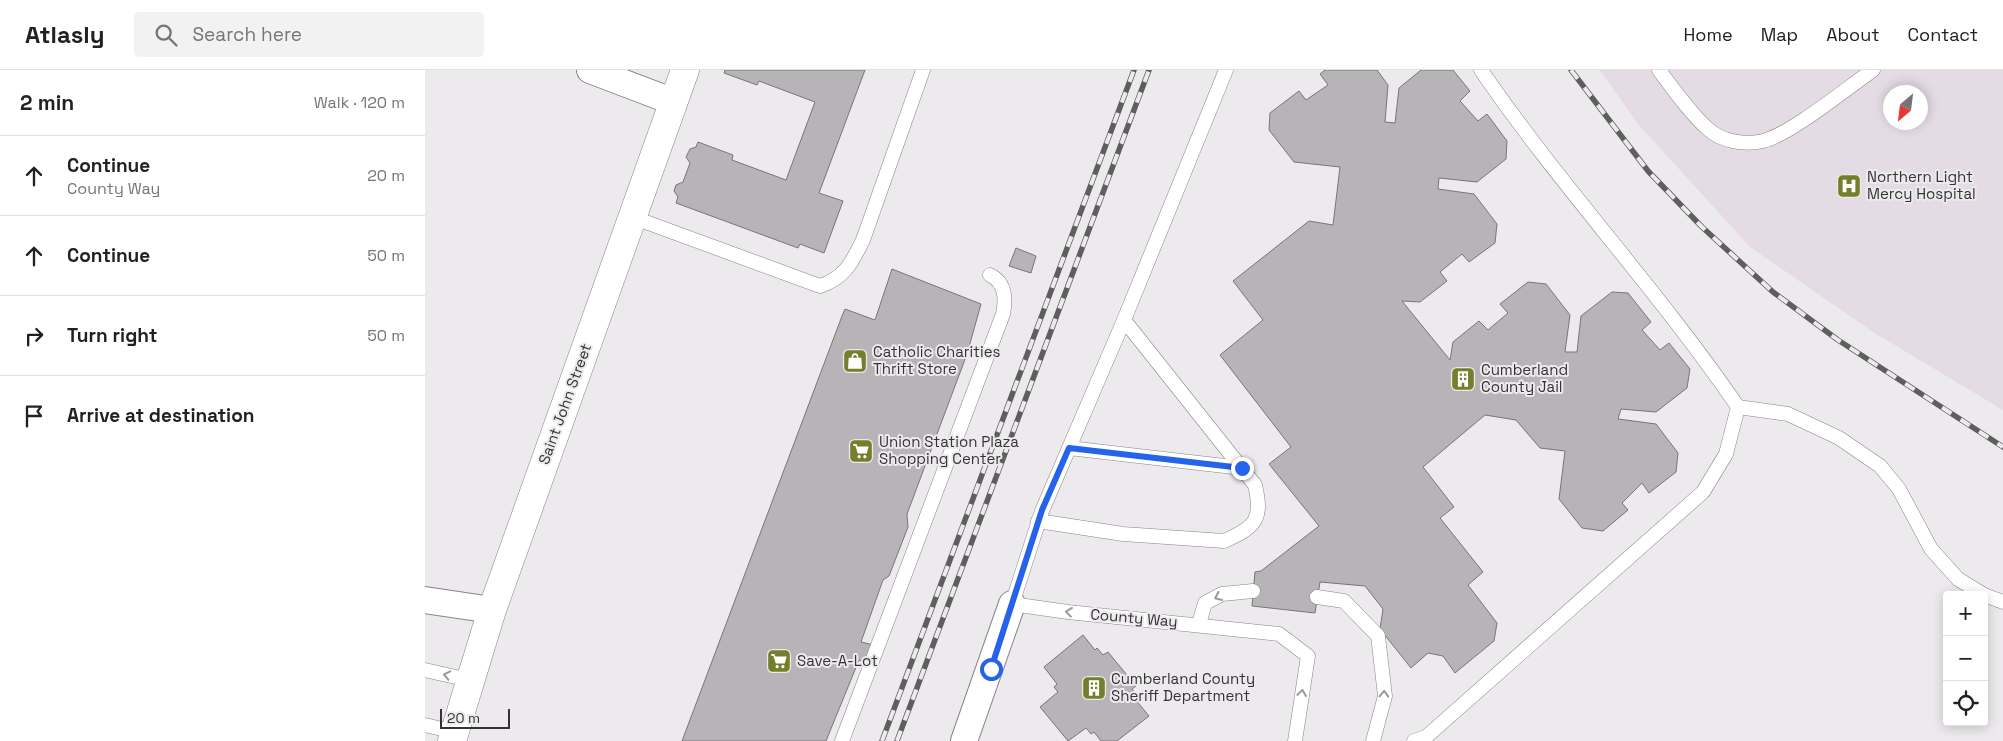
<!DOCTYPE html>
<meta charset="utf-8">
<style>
:root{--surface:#fff;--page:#f2f2f2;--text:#202124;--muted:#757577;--line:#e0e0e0}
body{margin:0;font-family:"Space Grotesk",sans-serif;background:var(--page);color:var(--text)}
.controls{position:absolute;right:15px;bottom:15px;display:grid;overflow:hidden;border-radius:5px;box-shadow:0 2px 12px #0003}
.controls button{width:45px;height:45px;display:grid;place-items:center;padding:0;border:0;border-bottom:1px solid var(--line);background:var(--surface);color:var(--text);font:25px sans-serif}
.compass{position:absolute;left:1458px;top:15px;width:45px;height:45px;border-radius:50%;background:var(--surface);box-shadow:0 2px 12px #0003;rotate:208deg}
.scale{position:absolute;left:15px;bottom:12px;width:70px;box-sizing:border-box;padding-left:5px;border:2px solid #343334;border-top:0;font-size:14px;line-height:18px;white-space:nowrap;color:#343334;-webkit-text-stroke:4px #edeaed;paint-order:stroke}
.stop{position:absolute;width:15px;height:15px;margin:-11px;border:4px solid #2563eb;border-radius:50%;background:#fff}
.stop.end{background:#2563eb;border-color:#fff;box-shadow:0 1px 5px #0008}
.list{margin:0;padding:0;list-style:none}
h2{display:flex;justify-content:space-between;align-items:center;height:65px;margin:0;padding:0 20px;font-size:21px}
h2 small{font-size:16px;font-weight:400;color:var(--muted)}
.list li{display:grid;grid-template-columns:32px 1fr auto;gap:15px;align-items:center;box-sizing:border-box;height:80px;padding:0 20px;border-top:1px solid var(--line)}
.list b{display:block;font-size:19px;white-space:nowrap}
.list p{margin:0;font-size:16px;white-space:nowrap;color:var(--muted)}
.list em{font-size:16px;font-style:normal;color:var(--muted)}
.icon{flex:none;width:28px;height:28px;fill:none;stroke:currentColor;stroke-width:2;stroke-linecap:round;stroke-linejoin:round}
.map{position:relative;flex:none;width:1578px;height:671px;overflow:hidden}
header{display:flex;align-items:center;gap:30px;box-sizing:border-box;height:70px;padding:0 25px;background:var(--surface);border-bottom:1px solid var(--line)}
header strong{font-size:24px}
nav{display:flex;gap:28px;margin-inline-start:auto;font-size:18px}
.search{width:350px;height:45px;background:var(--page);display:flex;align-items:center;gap:12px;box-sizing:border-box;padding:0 18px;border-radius:5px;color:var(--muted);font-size:19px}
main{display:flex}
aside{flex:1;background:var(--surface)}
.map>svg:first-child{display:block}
.built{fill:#e4dbe4;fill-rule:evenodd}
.building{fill:#b7b4b7;stroke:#787578}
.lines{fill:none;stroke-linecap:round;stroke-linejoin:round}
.service-casing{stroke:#878487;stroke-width:15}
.minor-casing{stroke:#878487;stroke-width:28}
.secondary-casing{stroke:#878487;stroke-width:29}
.service{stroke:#fff;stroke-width:14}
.minor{stroke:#fff;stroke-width:26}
.secondary{stroke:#fff;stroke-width:28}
.rail-casing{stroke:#5f5e5f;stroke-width:5.5}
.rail{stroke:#edeaed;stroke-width:4;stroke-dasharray:11;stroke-linecap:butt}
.oneway{stroke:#9a999a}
.route{stroke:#2563eb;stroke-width:6}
.labels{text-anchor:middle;stroke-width:4;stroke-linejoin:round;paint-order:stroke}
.poi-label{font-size:15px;fill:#343334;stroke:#edeaed;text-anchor:start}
.street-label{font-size:15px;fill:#343334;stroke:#edeaed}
</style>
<header>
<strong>Atlasly</strong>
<div class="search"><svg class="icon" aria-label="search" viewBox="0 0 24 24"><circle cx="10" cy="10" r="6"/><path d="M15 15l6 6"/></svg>Search here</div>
<nav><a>Home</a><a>Map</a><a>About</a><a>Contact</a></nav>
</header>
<main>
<aside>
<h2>2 min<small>Walk · 120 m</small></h2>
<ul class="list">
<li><svg class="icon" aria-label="ahead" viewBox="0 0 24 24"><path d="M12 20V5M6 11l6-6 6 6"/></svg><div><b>Continue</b><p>County Way</p></div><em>20 m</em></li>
<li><svg class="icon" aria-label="ahead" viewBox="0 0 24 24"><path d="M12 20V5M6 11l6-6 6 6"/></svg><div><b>Continue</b></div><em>50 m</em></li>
<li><svg class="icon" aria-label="right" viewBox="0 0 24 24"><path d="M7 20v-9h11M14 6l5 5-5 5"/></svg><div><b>Turn right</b></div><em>50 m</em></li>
<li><svg class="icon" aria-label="arrive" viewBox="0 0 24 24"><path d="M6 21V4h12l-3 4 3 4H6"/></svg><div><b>Arrive at destination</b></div></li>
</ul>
</aside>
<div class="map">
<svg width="1578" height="671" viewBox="0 0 1578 671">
<rect width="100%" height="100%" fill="#edeaed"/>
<path class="built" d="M1175 0H1578V340L1448 262 1325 177 1213 54ZM1466 22H1496V52H1466Z"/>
<g class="building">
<path d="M300 0H440L394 123 418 131 399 183 375 174 373 178 251 133 253 127 249 121 251 115 258 112 265 93 261 87 265 79 271 77 273 72 308 85 307 90 361 110 390 32 334 11 332 15 299 3Z"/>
<path d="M900 0H952L963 15 960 52 970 53 974 18 996 0H1028L1045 21 1035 31 1053 51 1062 44 1082 71 1081 89 1052 112 1014 108 1013 119 1049 124 1072 154 1070 173 1044 192 1037 184 1015 202 1022 211 995 232 977 231 1025 290 1028 272 1054 251 1063 260 1083 243 1075 234 1103 212 1121 214 1145 245 1140 282H1152L1156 246 1187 222 1203 223 1226 252 1217 260 1235 280 1244 273 1265 299 1262 318 1231 342 1196 339 1193 349 1231 354 1253 383 1251 402 1224 423 1217 413 1197 433 1203 440 1178 461 1157 458 1134 429 1140 381 1115 378 1091 350 1060 345 998 397 1029 437 1015 448 1058 502 1043 515 1072 553 1069 571 1030 603 1018 586 1003 583 986 598 955 559 958 539 940 516 895 512 890 543 827 536 830 502 836 501 894 456 844 394 866 377 795 285 838 250 808 211 884 151 908 155 915 97 869 92 844 60 845 43 874 21 881 30 903 15 895 4Z"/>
<path d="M591 178 611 186 606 203 584 196Z"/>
<path d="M467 199 556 234 542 284 482 444 483 457 464 506 458 510 436 572 449 575 443 594 434 590 401 671H257L417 246 420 239 450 250Z"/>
<path d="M658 565 670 580 672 578 678 585 683 582 711 616 707 619 713 627 710 629 724 646 692 671H676L669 662 666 664 661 658 643 671 615 637 633 622 629 617 632 614 619 597Z"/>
</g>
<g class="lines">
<defs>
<g id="service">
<path d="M801 0 699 250 617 441 587 534 643 542 854 564 883 586 870 671"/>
<path d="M1234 0C1249 20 1265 43 1283 59 1297 72 1320 75 1338 71 1366 64 1422 18 1448 0"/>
<path d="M207 147 395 216C420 208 427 192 438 170L498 0"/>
<path d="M1313 337 1363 344 1414 368 1455 396 1474 419 1506 479 1533 509 1559 525"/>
<path d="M644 378 817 398"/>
<path d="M613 451 698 464 799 471C831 457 838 449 830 415L699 250"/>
<path d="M1559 525 1578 532"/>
<path d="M892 527 919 531 953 566 960 626 948 671"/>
<path d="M774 554 780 533 797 524 828 521"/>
<path d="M0 600 44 610"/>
<path d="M0 655 30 662"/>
<path d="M417 671 578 244C581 229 581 213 565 205"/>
<path d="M989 671 1001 667 1278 422 1301 384 1313 337C1233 220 1136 117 1056 0"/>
</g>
<g id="minor">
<path d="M165 0 249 32"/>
<path d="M0 530 67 540"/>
<path d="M539 671 587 534"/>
</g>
<path id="secondary" d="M27 671 67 540 260 0"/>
</defs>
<use href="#service" class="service-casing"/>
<use href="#minor" class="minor-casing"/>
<use href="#secondary" class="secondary-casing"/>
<use href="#service" class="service"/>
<use href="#minor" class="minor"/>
<use href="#secondary" class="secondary"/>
<defs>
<g id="rail">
<path d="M1146 0 1223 101 1277 157 1348 222 1413 270 1578 377"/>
<path d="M457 671 709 0"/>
<path d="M472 671 724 0"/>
</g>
</defs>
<use href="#rail" class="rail-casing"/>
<use href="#rail" class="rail"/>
</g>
<defs><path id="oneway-chevron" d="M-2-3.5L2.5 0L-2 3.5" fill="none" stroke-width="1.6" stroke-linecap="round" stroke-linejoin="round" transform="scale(1.25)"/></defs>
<g class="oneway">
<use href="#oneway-chevron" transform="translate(793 527) rotate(155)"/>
<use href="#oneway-chevron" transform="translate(644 542) rotate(-173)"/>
<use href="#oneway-chevron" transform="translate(22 605) rotate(-167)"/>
<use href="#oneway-chevron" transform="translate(877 623) rotate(-82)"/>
<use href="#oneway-chevron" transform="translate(959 624) rotate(-88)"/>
</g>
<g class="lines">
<path class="route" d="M566 599 617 440 644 378 817 398"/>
</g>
<defs>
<symbol id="hospital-square" viewBox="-11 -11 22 22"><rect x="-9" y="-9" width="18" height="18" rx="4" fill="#747f2c" stroke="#edeaed"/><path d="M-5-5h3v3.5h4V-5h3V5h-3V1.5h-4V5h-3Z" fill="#fff"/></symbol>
<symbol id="shop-square" viewBox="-11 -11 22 22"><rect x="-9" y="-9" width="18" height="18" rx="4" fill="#747f2c" stroke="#edeaed"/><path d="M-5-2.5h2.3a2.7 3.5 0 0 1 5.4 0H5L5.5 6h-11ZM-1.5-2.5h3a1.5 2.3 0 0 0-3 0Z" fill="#fff"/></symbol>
<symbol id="building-square" viewBox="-11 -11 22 22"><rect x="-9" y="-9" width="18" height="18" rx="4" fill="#747f2c" stroke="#edeaed"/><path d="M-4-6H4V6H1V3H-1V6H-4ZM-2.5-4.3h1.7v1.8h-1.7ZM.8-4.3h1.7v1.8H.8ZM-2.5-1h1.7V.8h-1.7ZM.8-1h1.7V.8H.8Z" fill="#fff"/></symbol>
<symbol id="supermarket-square" viewBox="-11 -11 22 22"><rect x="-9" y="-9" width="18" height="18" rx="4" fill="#747f2c" stroke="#edeaed"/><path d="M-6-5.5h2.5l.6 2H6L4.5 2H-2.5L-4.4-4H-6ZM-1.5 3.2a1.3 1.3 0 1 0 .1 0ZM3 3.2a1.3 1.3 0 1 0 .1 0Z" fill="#fff"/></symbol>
</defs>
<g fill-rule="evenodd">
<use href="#hospital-square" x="1410" y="102" width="28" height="28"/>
<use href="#shop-square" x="416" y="277" width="28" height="28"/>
<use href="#building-square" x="1024" y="295" width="28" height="28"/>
<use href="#supermarket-square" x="422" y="367" width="28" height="28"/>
<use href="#supermarket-square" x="340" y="577" width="28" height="28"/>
<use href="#building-square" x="655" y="604" width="28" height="28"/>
</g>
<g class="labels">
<g class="poi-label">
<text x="1442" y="112">Northern Light<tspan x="1442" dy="17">Mercy Hospital</tspan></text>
<text x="448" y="287">Catholic Charities<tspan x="448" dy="17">Thrift Store</tspan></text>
<text x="1056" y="305">Cumberland<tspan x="1056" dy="17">County Jail</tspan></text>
<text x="454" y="377">Union Station Plaza<tspan x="454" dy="17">Shopping Center</tspan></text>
<text x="372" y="596">Save-A-Lot</text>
<text x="686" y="614">Cumberland County<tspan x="686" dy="17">Sheriff Department</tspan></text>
</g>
<g class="street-label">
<text transform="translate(140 334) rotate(-70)" y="5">Saint John Street</text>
<text transform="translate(709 548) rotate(5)" y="5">County Way</text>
</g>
</g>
</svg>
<div class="controls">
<button>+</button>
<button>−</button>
<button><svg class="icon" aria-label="locate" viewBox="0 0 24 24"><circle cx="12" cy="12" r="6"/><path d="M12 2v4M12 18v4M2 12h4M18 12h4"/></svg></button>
</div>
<svg class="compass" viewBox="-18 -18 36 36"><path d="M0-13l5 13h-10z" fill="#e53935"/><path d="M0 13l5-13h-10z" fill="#757577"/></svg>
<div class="scale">20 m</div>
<div class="stop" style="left:566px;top:599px"></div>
<div class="stop end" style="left:817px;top:398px"></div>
</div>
</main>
